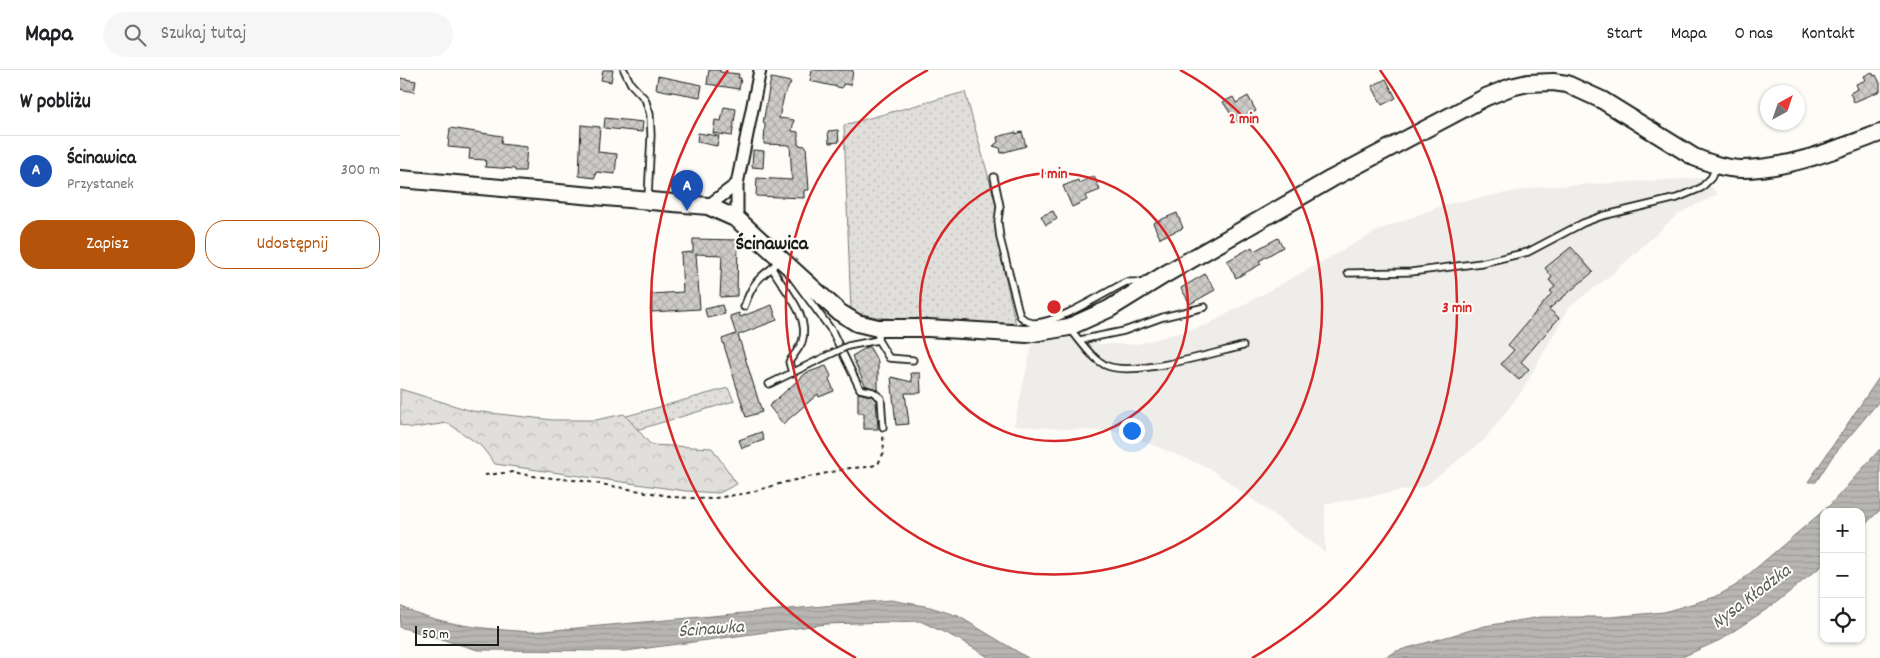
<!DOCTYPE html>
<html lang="pl">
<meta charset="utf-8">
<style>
:root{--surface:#fff;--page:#f6f6f6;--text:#202124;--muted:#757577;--line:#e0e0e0;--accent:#b45309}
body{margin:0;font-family:Dekko,sans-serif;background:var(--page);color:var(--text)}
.controls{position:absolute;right:15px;bottom:15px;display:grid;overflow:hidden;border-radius:10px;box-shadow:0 1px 4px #0004}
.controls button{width:45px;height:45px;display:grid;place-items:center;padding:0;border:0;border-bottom:1px solid var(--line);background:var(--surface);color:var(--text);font:25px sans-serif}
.compass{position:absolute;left:1360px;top:15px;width:45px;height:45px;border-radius:50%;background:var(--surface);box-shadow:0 1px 4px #0004;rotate:40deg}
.scale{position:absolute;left:15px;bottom:12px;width:84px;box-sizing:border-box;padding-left:5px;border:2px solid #1c1c1c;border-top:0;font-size:14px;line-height:18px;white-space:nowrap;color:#1c1c1c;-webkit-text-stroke:4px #fdfcf7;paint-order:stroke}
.you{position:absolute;left:731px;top:360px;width:18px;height:18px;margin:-12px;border:4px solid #fff;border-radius:50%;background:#1a73e8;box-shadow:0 0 0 8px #1a73e833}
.badge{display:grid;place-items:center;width:32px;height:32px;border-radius:50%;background:var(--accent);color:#fff;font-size:16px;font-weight:700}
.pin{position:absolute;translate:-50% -41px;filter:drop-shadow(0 1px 2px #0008)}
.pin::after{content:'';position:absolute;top:26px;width:18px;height:15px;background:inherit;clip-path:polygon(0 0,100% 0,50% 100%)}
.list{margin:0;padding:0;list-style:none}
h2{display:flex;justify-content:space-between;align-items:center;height:65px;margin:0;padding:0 20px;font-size:21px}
h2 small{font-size:16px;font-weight:400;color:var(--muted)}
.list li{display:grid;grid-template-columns:32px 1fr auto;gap:15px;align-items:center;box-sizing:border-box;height:70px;padding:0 20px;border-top:1px solid var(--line)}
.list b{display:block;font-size:19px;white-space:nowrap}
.list p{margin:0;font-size:16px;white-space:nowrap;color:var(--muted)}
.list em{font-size:16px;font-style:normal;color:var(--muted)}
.actions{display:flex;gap:10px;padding:15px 20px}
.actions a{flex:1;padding:11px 0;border:1px solid var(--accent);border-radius:20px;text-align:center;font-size:18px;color:var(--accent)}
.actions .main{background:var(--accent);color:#fff}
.icon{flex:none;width:28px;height:28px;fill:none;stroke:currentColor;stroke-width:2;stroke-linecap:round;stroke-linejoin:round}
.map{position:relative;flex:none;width:1480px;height:588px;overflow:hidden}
header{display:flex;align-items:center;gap:30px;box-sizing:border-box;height:70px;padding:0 25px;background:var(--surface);border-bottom:1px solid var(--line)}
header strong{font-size:24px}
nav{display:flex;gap:28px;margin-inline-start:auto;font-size:18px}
.search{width:350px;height:45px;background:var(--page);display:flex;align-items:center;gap:12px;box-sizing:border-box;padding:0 18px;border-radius:28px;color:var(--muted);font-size:19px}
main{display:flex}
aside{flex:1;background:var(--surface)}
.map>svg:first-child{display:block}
.built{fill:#eeede9}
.grass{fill:url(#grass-dots);stroke:#7e7e7c}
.forest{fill:url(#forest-crowns);stroke:#7e7e7c}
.water{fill:url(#water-rules);stroke:#797876}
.building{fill:url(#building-cross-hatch);stroke:#1c1c1c}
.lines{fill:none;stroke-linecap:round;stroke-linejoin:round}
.lane-casing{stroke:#1c1c1c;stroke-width:9}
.street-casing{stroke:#1c1c1c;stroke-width:15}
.secondary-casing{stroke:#1c1c1c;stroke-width:20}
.path{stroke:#1c1c1c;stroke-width:2;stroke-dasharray:4 4;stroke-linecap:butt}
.lane{stroke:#fdfcf7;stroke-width:5.5}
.street{stroke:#fdfcf7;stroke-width:11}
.secondary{stroke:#fdfcf7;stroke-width:16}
.lane-bridge-casing{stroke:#1c1c1c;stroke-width:9;stroke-linecap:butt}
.lane-bridge{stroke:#fdfcf7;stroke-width:5.5}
.ring{fill:none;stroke:#d62828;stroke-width:2.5}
.labels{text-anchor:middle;stroke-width:4;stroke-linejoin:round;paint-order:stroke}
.water-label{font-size:19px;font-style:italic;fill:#5a5a58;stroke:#fdfcf7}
.quarter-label{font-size:20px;font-weight:bold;fill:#1c1c1c;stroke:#fdfcf7}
.centre{fill:#d62828;stroke:#fdfcf7;stroke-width:2.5}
.ring-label{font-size:15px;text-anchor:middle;font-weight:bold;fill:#d62828;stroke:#fdfcf7;stroke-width:4;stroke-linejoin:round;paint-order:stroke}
</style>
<header>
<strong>Mapa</strong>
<div class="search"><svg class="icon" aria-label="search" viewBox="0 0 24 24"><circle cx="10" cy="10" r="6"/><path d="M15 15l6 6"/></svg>Szukaj tutaj</div>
<nav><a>Start</a><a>Mapa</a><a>O nas</a><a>Kontakt</a></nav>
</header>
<main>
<aside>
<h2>W pobliżu<small></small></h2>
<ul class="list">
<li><span class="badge" style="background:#1a4fb4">A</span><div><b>Ścinawica</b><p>Przystanek</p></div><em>300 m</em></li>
</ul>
<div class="actions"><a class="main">Zapisz</a><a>Udostępnij</a></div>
</aside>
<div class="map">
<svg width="1480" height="588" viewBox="0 0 1480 588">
<defs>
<pattern id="grass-dots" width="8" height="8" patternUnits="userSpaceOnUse" patternTransform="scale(1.25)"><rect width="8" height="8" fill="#e0dfdb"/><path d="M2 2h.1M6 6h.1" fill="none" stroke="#c0bfbb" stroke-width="1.8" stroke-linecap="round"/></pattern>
<pattern id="forest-crowns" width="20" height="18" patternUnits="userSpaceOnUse" patternTransform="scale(1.25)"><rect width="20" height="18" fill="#e0dfdb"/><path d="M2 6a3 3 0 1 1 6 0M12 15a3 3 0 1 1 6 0" fill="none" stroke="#c0bfbb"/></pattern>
<pattern id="water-rules" width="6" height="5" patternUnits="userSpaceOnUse" patternTransform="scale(1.25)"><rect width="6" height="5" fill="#b7b6b2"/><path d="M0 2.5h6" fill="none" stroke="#9d9c98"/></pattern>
<pattern id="building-cross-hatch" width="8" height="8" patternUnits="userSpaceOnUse" patternTransform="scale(1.25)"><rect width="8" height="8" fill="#cccbc8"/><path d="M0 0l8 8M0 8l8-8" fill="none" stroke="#afaeab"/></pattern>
</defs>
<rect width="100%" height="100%" fill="#fdfcf7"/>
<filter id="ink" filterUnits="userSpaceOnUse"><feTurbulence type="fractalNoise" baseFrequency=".02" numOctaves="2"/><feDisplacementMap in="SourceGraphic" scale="10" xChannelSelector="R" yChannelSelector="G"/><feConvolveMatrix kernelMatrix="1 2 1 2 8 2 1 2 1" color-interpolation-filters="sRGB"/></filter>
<g filter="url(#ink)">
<path class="built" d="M1303 108 1318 124 1278 144 1210 206 1169 237 1122 321 1084 370 1024 417 925 434V482L809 398 721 362 614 356 633 270 663 269 683 261 698 274H738L807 255 981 159 1047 134 1139 117Z"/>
<g class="grass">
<path d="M565 22 596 134 595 160 616 255 482 248 451 242 444 55Z"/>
<path d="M328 318 334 331 233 361 223 347Z"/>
</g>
<path class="forest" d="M0 319 72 341 153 350H196L224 344 251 375 312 378 337 414 319 423 286 421 95 394 81 376 48 353 13 358 0 355Z"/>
<g class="water">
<path d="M1480 306V330L1432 387 1416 412H1408Z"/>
<path d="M1480 379V440L1478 442 1461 458V442H1424V494L1373 535 1320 570 1280 588H983L997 581 1085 556 1141 547H1211L1264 542 1315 527 1335 516 1430 435Z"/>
<path d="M491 530 530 537 558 546 628 588H590L560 570 520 551 426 554 226 581 78 580 0 557V536C41 556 88 559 132 562Z"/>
</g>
<g class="building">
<path d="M203 0H213L211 12 201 10Z"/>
<path d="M309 0H320V2L339 4 338 8H341L339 19 307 14Z"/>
<path d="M412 0H453L451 15 443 14 442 18 410 11Z"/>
<path d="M1472 2 1474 6 1476 5 1480 13V21L1454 32 1450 23 1458 19 1456 14 1466 10 1464 6Z"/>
<path d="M258 6 302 15 300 27 256 19Z"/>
<path d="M0 8 16 11 14 22 0 19Z"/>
<path d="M371 8 391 12 384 26 379 48 394 50 392 61 398 62V75L406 76 409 120H404V128L356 126 357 108 392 110 390 75 364 74 365 54 363 53Z"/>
<path d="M986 9 996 28 982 35 972 16Z"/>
<path d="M848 26 856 41 836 52 823 32 833 27 836 33Z"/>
<path d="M324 37 336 39 332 66 313 63 315 50 321 51Z"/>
<path d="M205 48 243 52 242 62 204 58Z"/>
<path d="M181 55 200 57 198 82 217 84 215 104 196 102 195 108 179 106Z"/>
<path d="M50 58 102 66 101 74 127 77 125 101H115V99L85 97 86 90 69 89 70 79 48 77Z"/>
<path d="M438 60 439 72 429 73 428 61Z"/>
<path d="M616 62V64L622 62 626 76 601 83 600 78 593 76 598 72 597 67Z"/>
<path d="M298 63 319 66 317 76 297 72Z"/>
<path d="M353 80 364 81 363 98 352 97Z"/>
<path d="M694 106 700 120 685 126 687 130 672 137 663 116 678 110 679 113Z"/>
<path d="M653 141 657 149 646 155 641 146Z"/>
<path d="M777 143 783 158 760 168 753 153Z"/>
<path d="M878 168 883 177 859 191 861 194 836 208 827 191 852 177 854 181Z"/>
<path d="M293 169 338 170 337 226 320 227 322 185 296 184 300 239 252 242 251 224 283 222 281 183 293 182Z"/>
<path d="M1171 177 1193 202 1149 239 1159 248 1121 292 1129 299 1119 310 1101 294 1114 280 1108 275 1152 223 1150 221 1155 217 1149 210 1152 207 1145 198Z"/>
<path d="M805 204 815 220 790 234 781 218Z"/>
<path d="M322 235 325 244 307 248 305 239Z"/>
<path d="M372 235 377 250 338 265 362 342 346 347 322 269 336 264 330 246 339 243 340 247Z"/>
<path d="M469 276 478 292V320L465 315 452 286Z"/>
<path d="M426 296 431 306 429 309 434 321 419 327 418 324 383 354 369 336 406 303Z"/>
<path d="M511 303H520L521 323H505L509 354 496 355 491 307 512 312Z"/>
<path d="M458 323 471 326 476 330 478 359H464V343H458Z"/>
<path d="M361 362 364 370 342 378 339 370Z"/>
</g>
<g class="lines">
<defs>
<g id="lane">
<path d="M224 0 231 14 245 29 250 44 251 65 248 128"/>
<path d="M594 107 600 136 598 151 600 168 620 246C625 250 628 253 634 253 658 253 704 223 726 212H738L741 217"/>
<path d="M379 189 372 198C383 219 411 246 402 272 399 279 393 286 389 292L392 303"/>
<path d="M948 203 1011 202 1081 193 1128 182 1183 153 1202 146 1277 128 1301 118 1311 108 1317 96"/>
<path d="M393 208 432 261 460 319 473 322 481 328 483 357"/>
<path d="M344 237C351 218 355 210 372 198"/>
<path d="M670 259C681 271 690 287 705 295 732 308 812 283 843 276"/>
<path d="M478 260V270L489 288 513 290"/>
<path d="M680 270 724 261 763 247 805 237"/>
<path d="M448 276 478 270"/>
<path d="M369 314 433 283"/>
</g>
<g id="street">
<path d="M308 136 337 114"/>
<path d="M337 149V114L360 0"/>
</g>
<path id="secondary" d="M0 109 308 136 337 149 439 242 457 253 478 258H528L627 264 669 257 709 239 764 205 931 109 1086 27 1111 17 1128 13 1153 12 1167 14 1202 30 1294 87C1309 93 1325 99 1342 99 1388 99 1437 79 1480 63"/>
</defs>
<use href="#lane" class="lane-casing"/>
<use href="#street" class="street-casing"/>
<use href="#secondary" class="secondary-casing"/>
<path class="path" d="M85 405 113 402 132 406 183 411 275 427 309 429 348 423 386 412 450 398 468 397 478 394 484 382 483 365"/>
<use href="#lane" class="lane"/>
<use href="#street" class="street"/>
<use href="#secondary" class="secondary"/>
<defs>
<path id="lane-bridge" d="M433 283 448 276"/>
</defs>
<use href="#lane-bridge" class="lane-bridge-casing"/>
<use href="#lane-bridge" class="lane-bridge"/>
</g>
</g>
<g class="ring">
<circle cx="654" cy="237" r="134"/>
<path d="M780 0A268 268 0 1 1 528 0"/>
<path d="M456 588A403 403 0 0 1 328 0M980 0A403 403 0 0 1 852 588"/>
</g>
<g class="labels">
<g class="water-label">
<text transform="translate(1350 525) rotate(-37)" y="7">Nysa Kłodzka</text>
<text transform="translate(311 557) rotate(-4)" y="7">Ścinawka</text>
</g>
<g class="quarter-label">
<text x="372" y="179">Ścinawica</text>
</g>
</g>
<circle cx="654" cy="237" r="8" class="centre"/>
<g class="ring-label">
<text x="844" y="53">2 min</text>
<text x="654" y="108">1 min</text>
<text x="1057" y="242">3 min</text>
</g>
</svg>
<div class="controls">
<button>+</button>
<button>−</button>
<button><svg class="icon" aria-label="locate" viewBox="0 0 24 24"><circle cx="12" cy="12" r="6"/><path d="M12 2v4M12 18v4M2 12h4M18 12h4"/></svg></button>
</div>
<svg class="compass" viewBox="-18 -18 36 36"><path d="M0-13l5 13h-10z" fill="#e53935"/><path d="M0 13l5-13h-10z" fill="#757577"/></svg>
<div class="scale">50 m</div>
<div class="you"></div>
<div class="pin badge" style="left:287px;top:141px;background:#1a4fb4">A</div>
</div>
</main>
